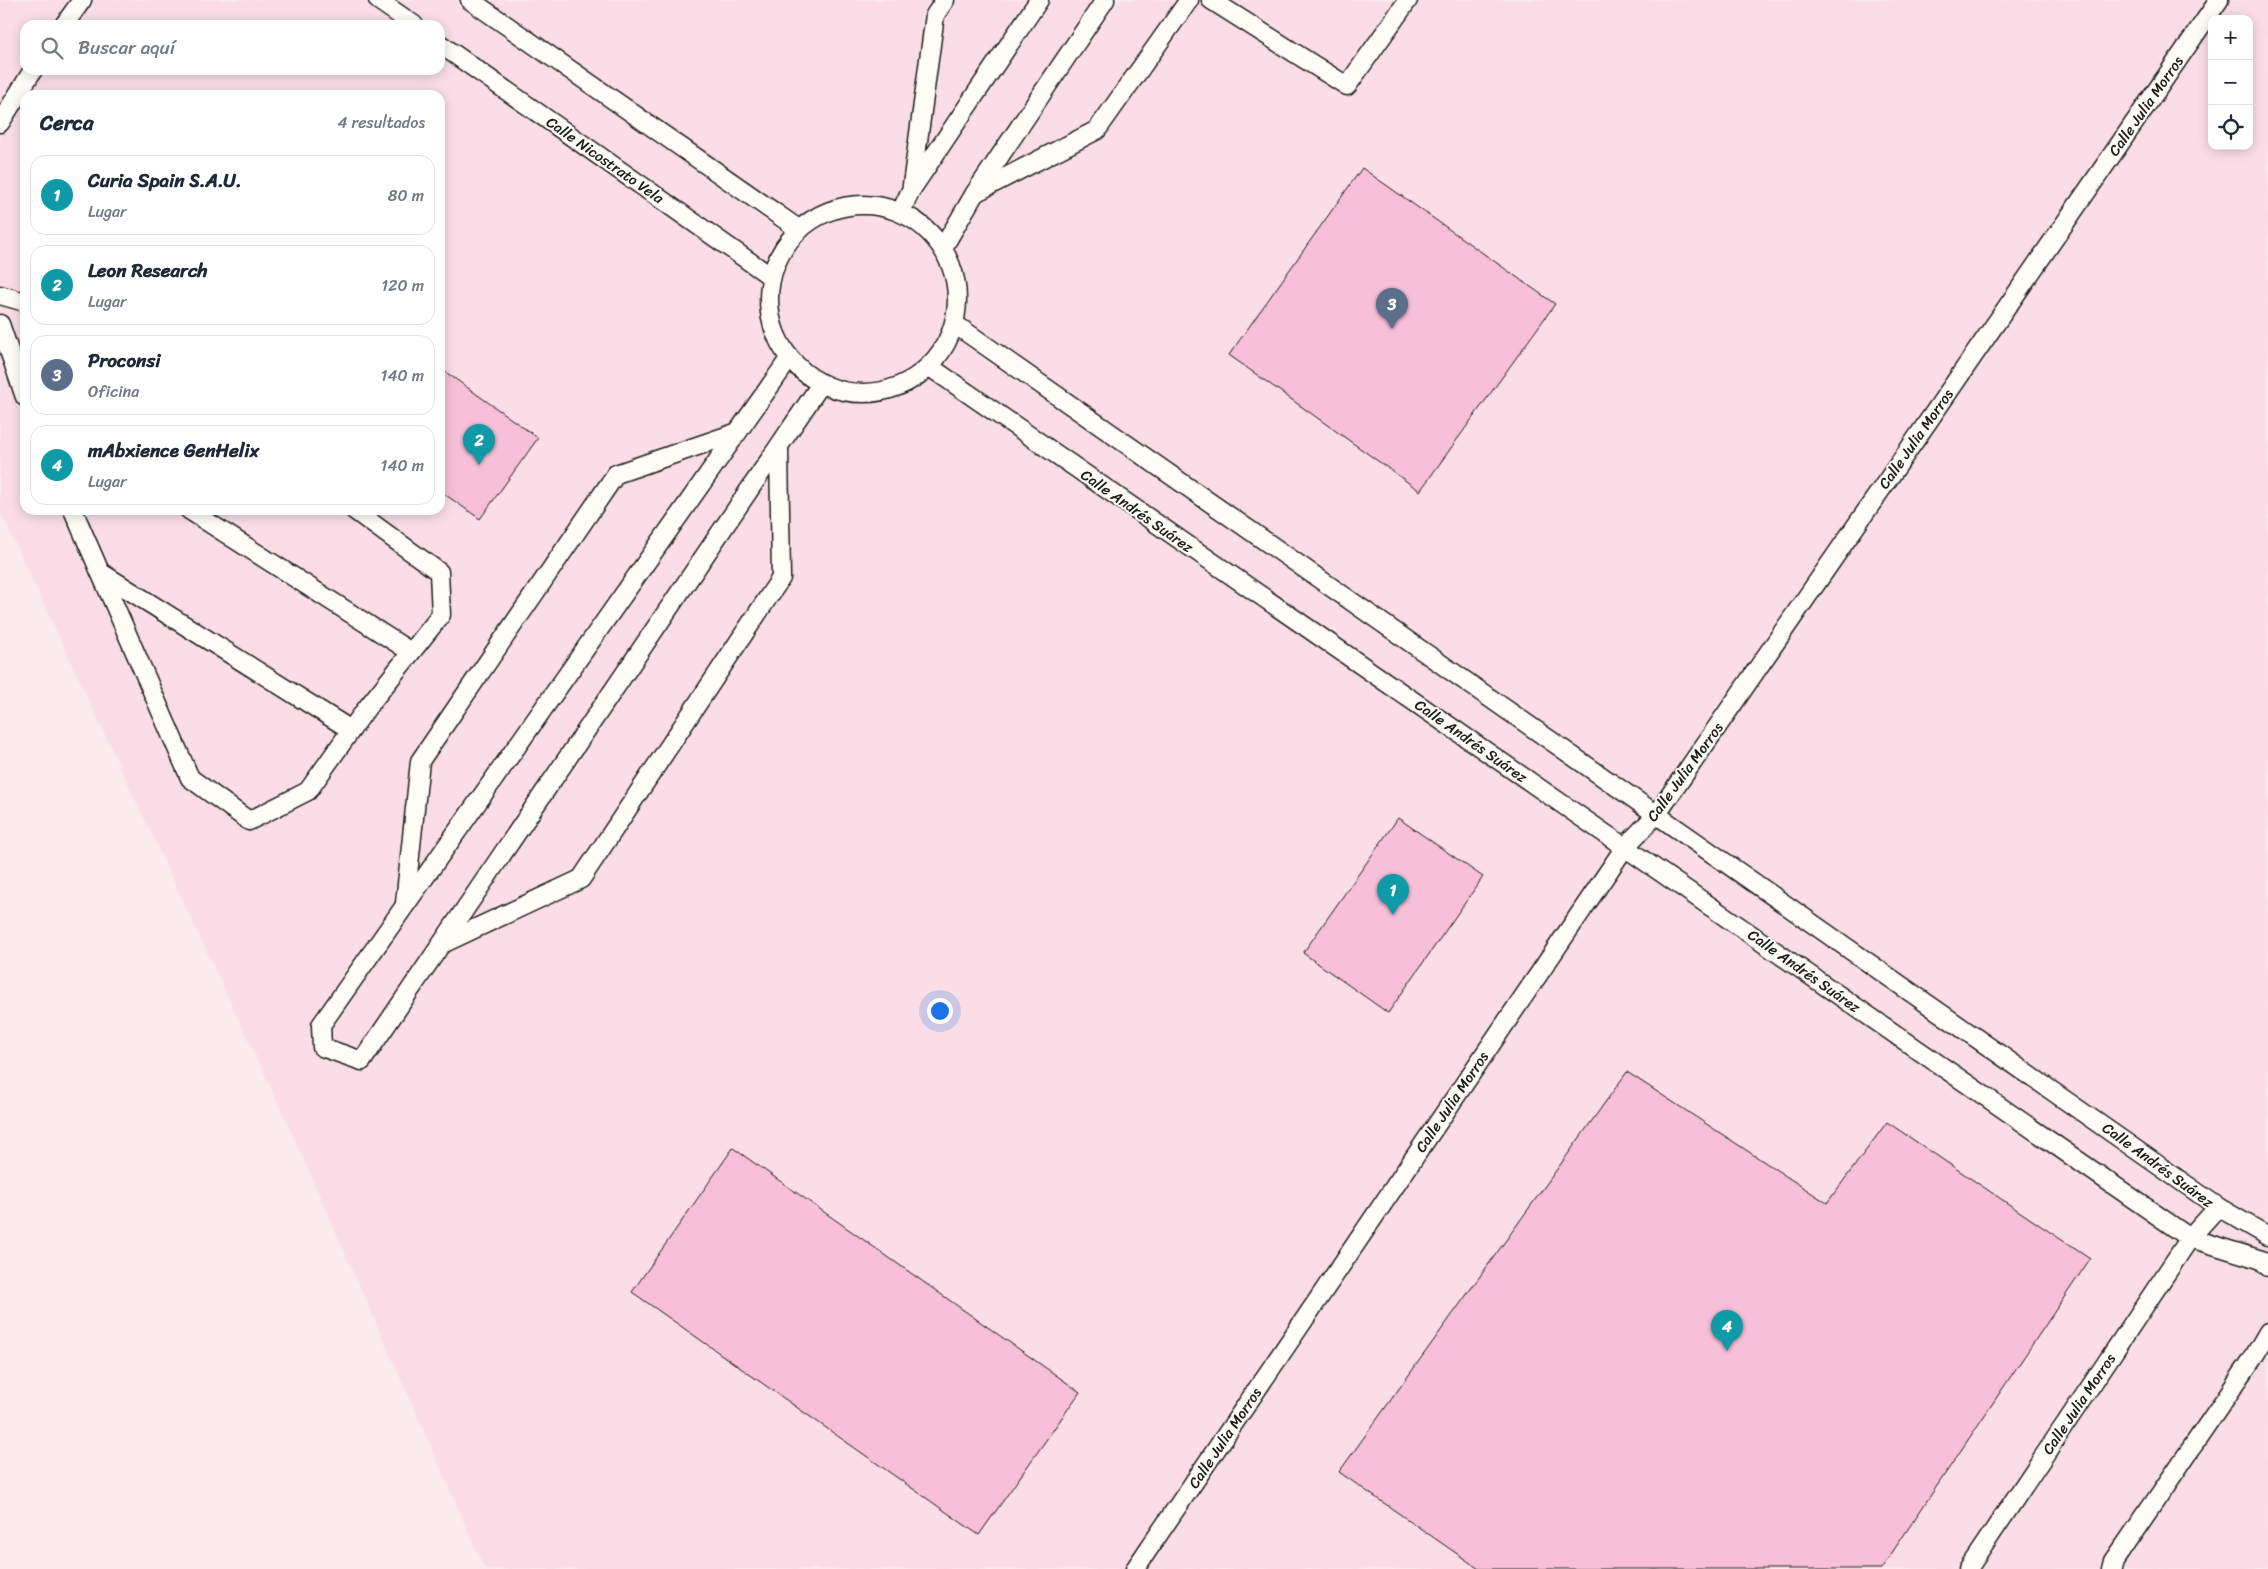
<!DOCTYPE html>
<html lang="es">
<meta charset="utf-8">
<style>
:root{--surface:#fff;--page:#f2f2f3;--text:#1f2937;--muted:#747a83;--line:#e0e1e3;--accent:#1f6fb2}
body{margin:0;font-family:Sriracha,sans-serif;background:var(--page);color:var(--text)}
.controls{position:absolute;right:15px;top:15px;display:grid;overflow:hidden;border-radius:10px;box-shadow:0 2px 12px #0003}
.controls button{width:45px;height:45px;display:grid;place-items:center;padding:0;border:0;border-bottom:1px solid var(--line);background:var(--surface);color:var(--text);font:25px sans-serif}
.you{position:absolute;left:939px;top:1010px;width:18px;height:18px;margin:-12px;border:4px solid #fff;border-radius:50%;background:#1a73e8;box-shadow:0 0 0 8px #1a73e833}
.badge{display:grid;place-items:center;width:32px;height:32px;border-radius:50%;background:var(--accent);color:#fff;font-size:16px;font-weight:700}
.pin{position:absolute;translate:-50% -41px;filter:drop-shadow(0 1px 2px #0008)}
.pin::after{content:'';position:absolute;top:26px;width:18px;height:15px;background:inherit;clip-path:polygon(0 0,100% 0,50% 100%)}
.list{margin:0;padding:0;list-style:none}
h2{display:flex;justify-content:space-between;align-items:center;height:65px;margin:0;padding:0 20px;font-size:21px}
h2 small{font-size:16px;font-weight:400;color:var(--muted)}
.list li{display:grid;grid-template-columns:32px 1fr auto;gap:15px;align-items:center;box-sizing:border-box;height:80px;margin:0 10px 10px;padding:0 10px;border:1px solid var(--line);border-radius:15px}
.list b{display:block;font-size:19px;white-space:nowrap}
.list p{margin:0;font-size:16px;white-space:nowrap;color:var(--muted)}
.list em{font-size:16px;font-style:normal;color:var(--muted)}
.icon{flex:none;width:28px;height:28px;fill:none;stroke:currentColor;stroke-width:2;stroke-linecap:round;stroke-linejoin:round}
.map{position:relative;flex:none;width:2268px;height:1569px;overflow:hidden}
.search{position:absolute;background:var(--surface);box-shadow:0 2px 12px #0003;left:20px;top:20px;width:425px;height:55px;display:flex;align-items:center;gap:12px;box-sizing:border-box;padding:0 18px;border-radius:15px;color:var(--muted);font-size:19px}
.panel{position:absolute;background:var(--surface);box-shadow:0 2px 12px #0003;left:20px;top:90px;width:425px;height:425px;border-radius:15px}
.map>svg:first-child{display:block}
.built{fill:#fadde7;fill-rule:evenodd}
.building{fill:#f7c0d8;stroke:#1c1c1c}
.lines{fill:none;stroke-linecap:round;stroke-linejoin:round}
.service-casing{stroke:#1c1c1c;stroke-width:21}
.service{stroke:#fdfcf7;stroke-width:18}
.labels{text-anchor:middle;stroke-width:4;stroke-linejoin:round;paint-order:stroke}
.street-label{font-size:15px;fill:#1c1c1c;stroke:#fdfcf7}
</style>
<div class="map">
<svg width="2268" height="1569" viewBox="0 0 2268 1569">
<rect width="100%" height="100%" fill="#fbeaee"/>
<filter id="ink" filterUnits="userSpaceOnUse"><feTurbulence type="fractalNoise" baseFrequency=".02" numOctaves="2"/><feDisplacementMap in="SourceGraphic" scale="10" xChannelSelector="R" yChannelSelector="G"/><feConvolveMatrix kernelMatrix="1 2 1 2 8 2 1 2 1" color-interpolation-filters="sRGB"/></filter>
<g filter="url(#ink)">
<path class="built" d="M0 0H2268V1569H485L292 1133 0 511ZM2212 19H2249V146H2212ZM25 25H440V70H25ZM25 95H440V510H25Z"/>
<g class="building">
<path d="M1362 168 1555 304 1420 491 1229 355Z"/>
<path d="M440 368 538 438 480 519 440 491Z"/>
<path d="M1398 818 1483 877 1388 1013 1303 953Z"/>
<path d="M1627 1072 1827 1203 1887 1122 2090 1259 1881 1569H1479L1339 1472Z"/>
<path d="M733 1148 1080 1392 979 1535 632 1292Z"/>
</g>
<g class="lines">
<defs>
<g id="service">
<path d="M378 0 414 25"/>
<path d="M470 0 797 228"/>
<path d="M1211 0 1347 86 1408 0"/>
<path d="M64 25 82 0"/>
<path d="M440 44 770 276"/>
<path d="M0 123 33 70"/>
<path d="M912 185 935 15 945 0"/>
<path d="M975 193 1097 130 1189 0"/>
<circle cx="863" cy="299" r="94"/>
<path d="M901 211 911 190 1039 0"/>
<path d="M944 246 975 193 1105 0"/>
<path d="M0 295 25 302"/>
<path d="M0 324 25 397"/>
<path d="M956 325 2218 1207 2190 1238 1968 1569"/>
<path d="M789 359 321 1025 322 1047 362 1061 821 384"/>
<path d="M930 367 2190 1238 2262 1260 2268 1267"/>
<path d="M73 510 190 778 249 821 308 791 366 709 441 615 439 572 354 510"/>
<path d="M189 510 411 652"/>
<path d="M100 572 351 730"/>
<path d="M405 903 420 761 616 474 738 432"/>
<path d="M442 944 581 879 781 578 779 447"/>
<path d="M2218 1207 2268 1236"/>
<path d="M1135 1569 1625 847 1657 814 2219 0"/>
<path d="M2112 1569 2114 1561 2253 1358 2268 1332"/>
</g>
</defs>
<use href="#service" class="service-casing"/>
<use href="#service" class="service"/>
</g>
</g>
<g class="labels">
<g class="street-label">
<text transform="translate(2146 106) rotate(-55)" y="5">Calle Julia Morros</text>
<text transform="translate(605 160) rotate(35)" y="5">Calle Nicostrato Vela</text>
<text transform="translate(1916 439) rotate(-55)" y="5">Calle Julia Morros</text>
<text transform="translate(1137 511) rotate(35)" y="5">Calle Andrés Suárez</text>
<text transform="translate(1471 741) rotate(35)" y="5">Calle Andrés Suárez</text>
<text transform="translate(1685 772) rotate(-54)" y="5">Calle Julia Morros</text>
<text transform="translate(1804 971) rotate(35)" y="5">Calle Andrés Suárez</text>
<text transform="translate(1452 1102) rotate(-56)" y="5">Calle Julia Morros</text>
<text transform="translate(2158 1165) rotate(36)" y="5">Calle Andrés Suárez</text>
<text transform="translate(2079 1404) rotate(-56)" y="5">Calle Julia Morros</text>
<text transform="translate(1225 1438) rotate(-56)" y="5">Calle Julia Morros</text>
</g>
</g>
</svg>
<div class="controls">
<button>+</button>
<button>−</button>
<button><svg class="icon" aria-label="locate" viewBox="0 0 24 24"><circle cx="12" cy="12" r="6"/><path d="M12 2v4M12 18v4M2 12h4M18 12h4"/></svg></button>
</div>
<div class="you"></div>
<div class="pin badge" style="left:1393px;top:915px;background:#0f9aa8">1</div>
<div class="pin badge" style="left:479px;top:465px;background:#0f9aa8">2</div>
<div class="pin badge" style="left:1392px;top:329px;background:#5c6f8a">3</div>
<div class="pin badge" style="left:1727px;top:1351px;background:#0f9aa8">4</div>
<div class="search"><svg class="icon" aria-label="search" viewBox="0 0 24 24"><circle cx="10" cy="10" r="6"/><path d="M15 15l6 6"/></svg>Buscar aquí</div>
<section class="panel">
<h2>Cerca<small>4 resultados</small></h2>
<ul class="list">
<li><span class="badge" style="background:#0f9aa8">1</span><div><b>Curia Spain S.A.U.</b><p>Lugar</p></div><em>80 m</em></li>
<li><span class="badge" style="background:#0f9aa8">2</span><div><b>Leon Research</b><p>Lugar</p></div><em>120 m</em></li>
<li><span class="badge" style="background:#5c6f8a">3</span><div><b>Proconsi</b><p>Oficina</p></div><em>140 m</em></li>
<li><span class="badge" style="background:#0f9aa8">4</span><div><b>mAbxience GenHelix</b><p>Lugar</p></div><em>140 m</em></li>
</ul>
</section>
</div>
